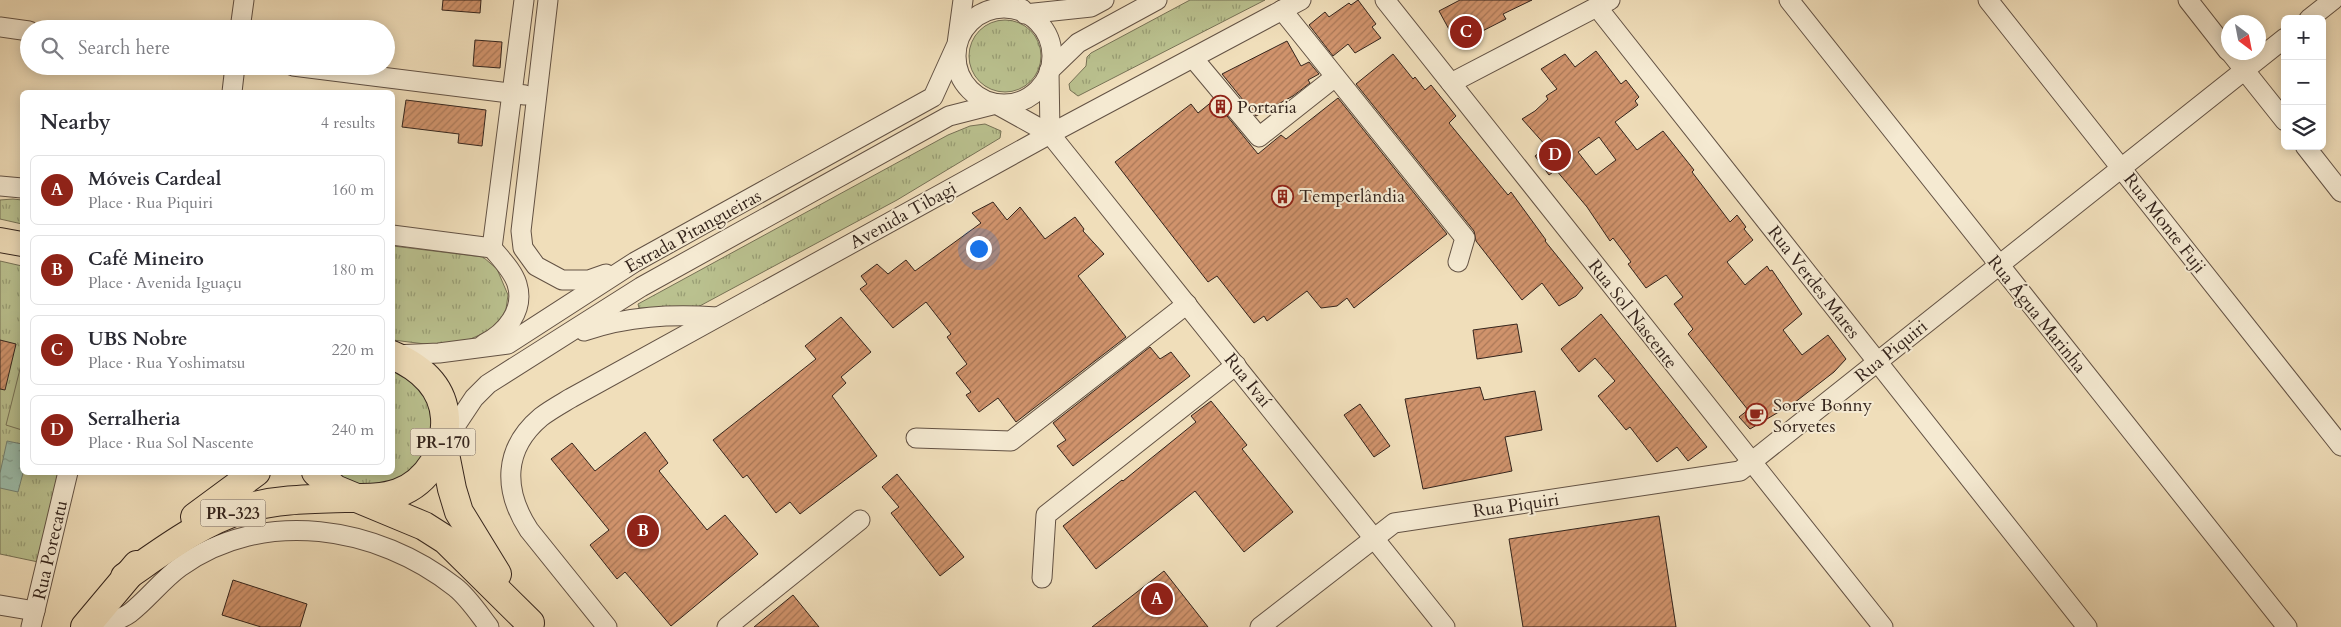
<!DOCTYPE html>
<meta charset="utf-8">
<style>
:root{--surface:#fff;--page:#f7f7f7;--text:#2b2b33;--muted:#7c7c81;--line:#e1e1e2;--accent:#8f2418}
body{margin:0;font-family:Cardo,serif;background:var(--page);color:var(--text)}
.controls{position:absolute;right:15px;top:15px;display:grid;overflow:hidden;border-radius:8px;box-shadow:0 2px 12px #0003}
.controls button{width:45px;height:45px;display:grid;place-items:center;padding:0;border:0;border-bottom:1px solid var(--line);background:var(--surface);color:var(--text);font:25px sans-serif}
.compass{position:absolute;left:2221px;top:15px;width:45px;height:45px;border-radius:50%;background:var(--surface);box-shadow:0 2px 12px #0003;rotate:148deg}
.you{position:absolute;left:978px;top:248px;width:18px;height:18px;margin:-12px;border:4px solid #fff;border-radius:50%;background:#1a73e8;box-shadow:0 0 0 8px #1a73e833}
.badge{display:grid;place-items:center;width:32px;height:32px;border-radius:50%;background:var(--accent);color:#fff;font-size:16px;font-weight:700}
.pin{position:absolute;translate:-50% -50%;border:2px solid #fff;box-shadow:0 1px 5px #0006}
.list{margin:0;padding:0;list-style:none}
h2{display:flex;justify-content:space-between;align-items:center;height:65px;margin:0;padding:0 20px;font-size:21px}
h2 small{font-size:16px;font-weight:400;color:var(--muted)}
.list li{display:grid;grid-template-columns:32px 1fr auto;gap:15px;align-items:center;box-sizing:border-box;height:70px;margin:0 10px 10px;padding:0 10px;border:1px solid var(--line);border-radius:8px}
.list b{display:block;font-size:19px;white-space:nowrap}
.list p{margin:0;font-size:16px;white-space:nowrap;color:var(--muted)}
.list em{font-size:16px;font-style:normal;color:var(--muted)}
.icon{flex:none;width:28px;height:28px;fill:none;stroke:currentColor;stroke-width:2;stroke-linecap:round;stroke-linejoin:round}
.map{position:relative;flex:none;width:2341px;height:627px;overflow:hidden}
.search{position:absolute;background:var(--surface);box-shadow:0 2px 12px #0003;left:20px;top:20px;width:375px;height:55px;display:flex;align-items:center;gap:12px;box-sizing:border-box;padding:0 18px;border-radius:28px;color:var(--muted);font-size:19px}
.panel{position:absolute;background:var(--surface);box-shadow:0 2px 12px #0003;left:20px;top:90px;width:375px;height:385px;border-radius:8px}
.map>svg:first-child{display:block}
.grass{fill:url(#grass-tufts);stroke:#777256}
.garden{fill:#bac18f;stroke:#777256}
.water{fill:url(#water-ripples);stroke:#728072}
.building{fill:url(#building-hatch);stroke:#34241c;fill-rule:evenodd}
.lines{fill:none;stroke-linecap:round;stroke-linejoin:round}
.minor-casing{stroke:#635244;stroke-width:21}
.major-casing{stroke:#34241c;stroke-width:26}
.highway-casing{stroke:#34241c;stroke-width:30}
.minor{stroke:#f5ead2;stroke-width:19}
.major{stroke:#f0deba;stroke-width:24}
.highway{stroke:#f0deba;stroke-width:28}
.labels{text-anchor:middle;stroke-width:4;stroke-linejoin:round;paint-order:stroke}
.shield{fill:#f5ead2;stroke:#6e5f53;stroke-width:1}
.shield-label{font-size:16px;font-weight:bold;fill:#34241c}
.poi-label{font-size:18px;fill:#34241c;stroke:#f5ead2;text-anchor:start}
.street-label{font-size:18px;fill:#34241c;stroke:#f5ead2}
</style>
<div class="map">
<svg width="2341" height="627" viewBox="0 0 2341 627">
<defs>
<pattern id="grass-tufts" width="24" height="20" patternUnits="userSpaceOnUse" patternTransform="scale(1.25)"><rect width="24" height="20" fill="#bac18f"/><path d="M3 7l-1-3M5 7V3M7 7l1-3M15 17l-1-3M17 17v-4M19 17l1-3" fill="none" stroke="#989d74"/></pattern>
<pattern id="water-ripples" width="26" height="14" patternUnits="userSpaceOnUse" patternTransform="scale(1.25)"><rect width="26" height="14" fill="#9bbdab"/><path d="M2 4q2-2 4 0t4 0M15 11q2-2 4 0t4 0" fill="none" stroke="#7f998a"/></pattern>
<pattern id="building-hatch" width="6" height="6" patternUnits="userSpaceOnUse" patternTransform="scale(1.25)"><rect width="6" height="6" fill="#d0936c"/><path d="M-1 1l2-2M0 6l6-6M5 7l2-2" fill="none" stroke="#aa7858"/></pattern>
</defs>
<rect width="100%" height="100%" fill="#f0deba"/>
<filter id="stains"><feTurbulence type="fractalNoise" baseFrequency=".004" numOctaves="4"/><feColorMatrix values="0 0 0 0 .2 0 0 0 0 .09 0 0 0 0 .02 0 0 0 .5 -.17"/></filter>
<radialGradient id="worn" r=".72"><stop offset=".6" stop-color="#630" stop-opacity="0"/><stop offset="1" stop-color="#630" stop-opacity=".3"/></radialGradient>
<g class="grass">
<path d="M1190 0H1265L1078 96 1070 90 1069 84 1086 66 1087 57 1091 53Z"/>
<circle cx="1005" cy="56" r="36"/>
<path d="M985 124 1001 131 1000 138 897 200 696 308H639L638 304 948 135 970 126Z"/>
<path d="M13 199 22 200V224L0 219V200Z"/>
<path d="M393 246 483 257 497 269 508 295 506 309 500 321 489 331 468 340 433 345 393 340Z"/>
<path d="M0 261 22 266V472L63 473 43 563 0 554Z"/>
<path d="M393 367 426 393 435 429 422 463 392 484 356 486 332 473 392 472Z"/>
</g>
<path class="garden" d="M22 361V430L6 425Z"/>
<path class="water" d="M7 441 22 444 23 473 18 492 0 488V473Z"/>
<g class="building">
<path d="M443 0H481L480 13 442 10Z"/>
<path d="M1358 0 1376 24 1372 27 1381 38 1355 53 1348 44 1333 56 1309 25 1325 12 1329 17 1349 3 1351 5Z"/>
<path d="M1460 0H1532L1503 14 1506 19 1457 44 1439 11Z"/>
<path d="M475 40 502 42 500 68 473 66Z"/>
<path d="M1287 41 1301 66 1309 62 1319 74 1308 80 1310 83 1293 96 1256 116 1222 74Z"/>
<path d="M1596 51 1621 84 1626 80 1639 97 1635 101 1638 105 1615 122 1637 150 1663 131 1694 170 1692 172 1730 222 1737 215 1746 227 1744 229 1753 240 1727 262 1745 285 1767 266 1770 271 1772 270 1802 314 1783 330 1802 355 1828 335 1846 359 1834 372 1794 403 1750 429 1739 417 1748 410 1688 334 1693 329 1674 304 1683 297 1666 275 1646 288 1628 264 1631 262 1613 238 1610 241 1587 207 1556 170 1549 175 1535 156 1547 147 1522 119 1535 111 1548 99 1546 96 1557 89 1541 69 1565 54 1575 67ZM1599 137 1616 160 1596 175 1578 152Z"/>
<path d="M1393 54 1413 79 1415 77 1425 90 1431 85 1456 116 1449 123 1508 195 1511 192 1546 240 1545 241 1583 288 1576 296 1559 306 1542 283 1522 300 1476 241 1474 231 1356 84Z"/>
<path d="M1338 98 1447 234 1354 308 1347 298 1337 306 1321 308 1307 291 1267 321 1264 316 1254 323 1217 276 1208 282 1115 162 1191 104 1198 113 1214 100 1258 154 1281 135 1286 139Z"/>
<path d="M406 100 486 110 482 146 458 143 459 134 402 127Z"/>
<path d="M993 202 1007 220 1020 207 1045 239 1075 217 1084 229 1083 231 1104 254 1078 276 1126 337 1016 422 998 398 979 412 966 395 971 392 956 373 967 364 947 337 951 334 926 302 893 328 860 289 867 284 861 276 877 264 888 274 906 260 915 271 981 223 972 213Z"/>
<path d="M1601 314 1707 447 1688 461 1677 447 1657 462 1630 427 1626 430 1598 396 1615 381 1595 358 1579 372 1561 349Z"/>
<path d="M841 317 871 352 841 377 846 383 832 396 877 456 800 514 790 502 776 513 747 475 743 478 713 440 816 359 805 346Z"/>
<path d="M1517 324 1522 352 1477 359 1473 330Z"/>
<path d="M0 340 16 344 5 390 0 389Z"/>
<path d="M1150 347 1160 359 1171 352 1190 376 1073 466 1057 446 1066 440 1053 423Z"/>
<path d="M1480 387 1484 400 1535 391 1542 430 1505 437 1512 471 1423 489 1405 399Z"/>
<path d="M1211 401 1247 445 1242 449 1293 512 1244 552 1195 491 1096 569 1063 526 1122 480 1123 481 1196 422 1191 416Z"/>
<path d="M1360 404 1390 446 1374 457 1344 415Z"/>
<path d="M645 432 668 463 659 471 707 530 725 515 758 554 671 626 625 572 617 579 590 545 609 530 551 459 572 443 595 471Z"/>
<path d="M897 474 964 557 940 576 891 513 899 507 882 487Z"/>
<path d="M1659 516 1676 627H1523L1509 539Z"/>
<path d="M1164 571 1208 627H1092Z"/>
<path d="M233 580 307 604 300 627H261L222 615Z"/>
<path d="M793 595 819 627H754Z"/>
</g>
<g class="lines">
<defs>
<g id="minor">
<path d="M548 0 521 231 523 248 536 266 562 280H589L606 274"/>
<path d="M1385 0 1883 627"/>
<path d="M1789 0 2287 627"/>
<path d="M1988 0 2341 446"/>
<path d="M2188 0 2228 51"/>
<path d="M1597 7 2087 627"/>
<circle cx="1004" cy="56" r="48"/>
<path d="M1022 9 1025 14 1091 7 1104 0"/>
<path d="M1282 10 1465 238 1458 262"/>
<path d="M2309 19 2333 0"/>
<path d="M0 27 29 31"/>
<path d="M240 29 244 0"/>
<path d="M2230 52 2285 121"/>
<path d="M1193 58 1259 137 1335 77"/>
<path d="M293 66 525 95"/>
<path d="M1451 83 1610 0"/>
<path d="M232 92 235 66"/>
<path d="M1050 134 1049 71 1078 43 1157 0"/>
<path d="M2305 146 2341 192"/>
<path d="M0 186 22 188"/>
<path d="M392 235 492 248"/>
<path d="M492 248 524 0"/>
<path d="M584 331C628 316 671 314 717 317"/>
<path d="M484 344C506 333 525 310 517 284 513 271 501 259 492 248"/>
<path d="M394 355 439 353 508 344 635 262 933 97 957 44 963 0"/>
<path d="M916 438 1011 441 1187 304"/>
<path d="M446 440 474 398 488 384 641 287 949 116 996 104 1050 134 1445 627"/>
<path d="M1042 578 1046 515 1236 365"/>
<path d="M0 605 35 611"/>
<path d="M31 627 68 472"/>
<path d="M91 627C104 624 119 621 130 613 148 599 162 580 180 567 263 507 378 526 455 587 468 597 479 614 489 627"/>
<path d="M607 627 529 530C503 490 503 449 541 417 550 410 561 404 571 398L1050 134 1301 0"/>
<path d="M727 627 860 520"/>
<path d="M1260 627 1394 523 1740 471 2285 38"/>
</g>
<path id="major" d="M0 240 22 244"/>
<g id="highway">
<path d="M443 444 452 489 459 512 497 574"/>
<path d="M316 472 335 489 424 526 446 540 530 623"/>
<path d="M195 517 256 472"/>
<path d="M125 577C163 551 199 523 243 509 276 499 311 499 345 498 362 498 381 499 398 493 428 482 447 450 445 418 443 386 420 367 392 355"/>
<path d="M85 627 137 565"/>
</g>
</defs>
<use href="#minor" class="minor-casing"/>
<use href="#major" class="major-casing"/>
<use href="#highway" class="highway-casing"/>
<use href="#minor" class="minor"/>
<use href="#major" class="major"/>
<use href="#highway" class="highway"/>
</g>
<defs>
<symbol id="building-ring" viewBox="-11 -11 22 22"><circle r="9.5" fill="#f5ead2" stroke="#8f2418" stroke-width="1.5"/><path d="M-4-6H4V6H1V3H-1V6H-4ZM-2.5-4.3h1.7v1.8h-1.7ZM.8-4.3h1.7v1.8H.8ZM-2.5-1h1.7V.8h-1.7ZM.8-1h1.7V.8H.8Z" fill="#8f2418"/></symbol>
<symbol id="cafe-ring" viewBox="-11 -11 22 22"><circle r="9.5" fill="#f5ead2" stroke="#8f2418" stroke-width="1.5"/><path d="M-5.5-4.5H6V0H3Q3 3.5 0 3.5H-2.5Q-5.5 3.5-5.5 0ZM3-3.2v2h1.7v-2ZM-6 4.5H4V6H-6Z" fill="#8f2418"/></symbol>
</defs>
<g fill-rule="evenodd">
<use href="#building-ring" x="1208" y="94" width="25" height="25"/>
<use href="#building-ring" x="1270" y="184" width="25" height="25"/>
<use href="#cafe-ring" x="1744" y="402" width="25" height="25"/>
</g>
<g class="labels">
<g class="shield">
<rect x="410.5" y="428.5" width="65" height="27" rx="4"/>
<rect x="200.5" y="499.5" width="65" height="27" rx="4"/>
</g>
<g class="shield-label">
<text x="443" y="448">PR-170</text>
<text x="233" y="519">PR-323</text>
</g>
<g class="poi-label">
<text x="1237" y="113">Portaria</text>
<text x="1299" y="202">Temperlândia</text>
<text x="1773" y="411">Sorve Bonny<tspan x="1773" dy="21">Sorvetes</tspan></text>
</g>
<g class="street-label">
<text transform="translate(903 215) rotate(-29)" y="6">Avenida Tibagi</text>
<text transform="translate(2165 223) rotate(52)" y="6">Rua Monte Fuji</text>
<text transform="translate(693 231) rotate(-29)" y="6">Estrada Pitangueiras</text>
<text transform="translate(1814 282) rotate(52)" y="6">Rua Verdes Mares</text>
<text transform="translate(1633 314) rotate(52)" y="6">Rua Sol Nascente</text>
<text transform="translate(2037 314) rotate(51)" y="6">Rua Água Marinha</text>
<text transform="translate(1891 351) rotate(-39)" y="6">Rua Piquiri</text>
<text transform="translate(1248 380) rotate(51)" y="6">Rua Ivaí</text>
<text transform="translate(1516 505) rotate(-8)" y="6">Rua Piquiri</text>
<text transform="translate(50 550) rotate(-77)" y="6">Rua Porecatu</text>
</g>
</g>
<rect width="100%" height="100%" filter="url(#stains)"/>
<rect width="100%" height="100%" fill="url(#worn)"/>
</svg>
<div class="controls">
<button>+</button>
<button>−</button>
<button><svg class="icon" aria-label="layers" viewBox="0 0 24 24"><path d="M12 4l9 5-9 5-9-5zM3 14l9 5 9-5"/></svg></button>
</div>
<svg class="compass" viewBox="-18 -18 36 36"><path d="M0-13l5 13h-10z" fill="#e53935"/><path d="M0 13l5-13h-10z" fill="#7c7c81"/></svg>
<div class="you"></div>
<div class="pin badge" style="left:1157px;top:599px">A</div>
<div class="pin badge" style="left:643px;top:531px">B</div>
<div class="pin badge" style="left:1466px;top:32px">C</div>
<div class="pin badge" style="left:1555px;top:155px">D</div>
<div class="search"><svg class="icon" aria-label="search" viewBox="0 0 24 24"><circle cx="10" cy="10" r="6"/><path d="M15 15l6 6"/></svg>Search here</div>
<section class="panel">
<h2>Nearby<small>4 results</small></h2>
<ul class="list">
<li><span class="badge">A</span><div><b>Móveis Cardeal</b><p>Place · Rua Piquiri</p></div><em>160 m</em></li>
<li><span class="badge">B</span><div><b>Café Mineiro</b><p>Place · Avenida Iguaçu</p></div><em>180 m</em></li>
<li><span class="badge">C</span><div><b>UBS Nobre</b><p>Place · Rua Yoshimatsu</p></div><em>220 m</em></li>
<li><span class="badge">D</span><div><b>Serralheria</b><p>Place · Rua Sol Nascente</p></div><em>240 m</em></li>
</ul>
</section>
</div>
